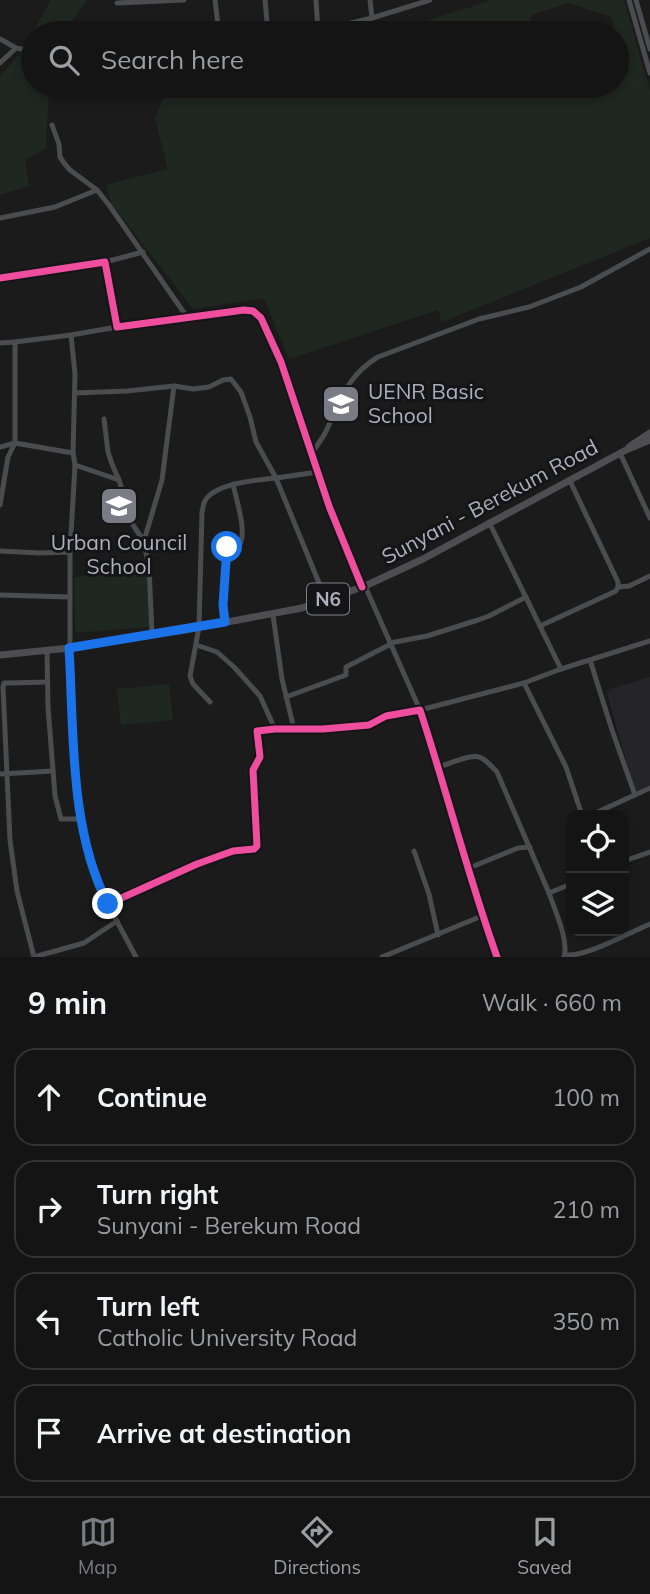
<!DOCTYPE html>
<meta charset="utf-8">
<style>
:root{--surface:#141415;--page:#212122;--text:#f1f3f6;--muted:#9d9ea0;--line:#333334;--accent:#797c85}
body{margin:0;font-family:Mulish,sans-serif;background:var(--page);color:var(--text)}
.controls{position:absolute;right:21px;bottom:21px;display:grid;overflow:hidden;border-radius:14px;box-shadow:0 4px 10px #0003}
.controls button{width:63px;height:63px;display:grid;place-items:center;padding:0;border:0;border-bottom:2px solid var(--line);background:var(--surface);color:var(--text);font:35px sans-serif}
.stop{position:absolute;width:21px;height:21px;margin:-16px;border:5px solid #1a73e8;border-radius:50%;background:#fff}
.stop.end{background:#1a73e8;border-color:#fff;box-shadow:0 2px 7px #0008}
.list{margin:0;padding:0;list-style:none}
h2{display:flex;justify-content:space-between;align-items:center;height:91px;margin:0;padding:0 28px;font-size:30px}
h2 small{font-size:23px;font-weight:400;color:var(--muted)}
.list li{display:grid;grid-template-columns:46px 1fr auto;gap:21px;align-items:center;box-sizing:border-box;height:98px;margin:0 14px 14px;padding:0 14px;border:2px solid var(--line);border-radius:21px}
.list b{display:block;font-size:26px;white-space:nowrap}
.list p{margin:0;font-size:23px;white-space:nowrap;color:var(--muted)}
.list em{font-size:23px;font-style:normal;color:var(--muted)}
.icon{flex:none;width:38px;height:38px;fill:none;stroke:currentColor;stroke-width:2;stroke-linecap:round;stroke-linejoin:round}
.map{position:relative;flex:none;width:650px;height:957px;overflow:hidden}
.search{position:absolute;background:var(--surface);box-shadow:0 4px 10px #0003;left:21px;right:21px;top:21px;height:77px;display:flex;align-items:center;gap:18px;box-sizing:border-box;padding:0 24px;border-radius:38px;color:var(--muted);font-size:26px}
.sheet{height:539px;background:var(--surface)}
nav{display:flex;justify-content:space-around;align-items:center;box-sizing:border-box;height:98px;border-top:2px solid var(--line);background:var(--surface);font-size:19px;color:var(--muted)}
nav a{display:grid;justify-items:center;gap:4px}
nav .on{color:var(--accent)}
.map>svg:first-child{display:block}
.built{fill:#252528}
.green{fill:#1f2721}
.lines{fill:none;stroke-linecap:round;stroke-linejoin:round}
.minor{stroke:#4b4c4f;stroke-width:5}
.major{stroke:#4e4e52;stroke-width:7}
.cycleway-casing{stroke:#151518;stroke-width:11}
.cycleway{stroke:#ef4d9e;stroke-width:7}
.route{stroke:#1a73e8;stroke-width:9}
.labels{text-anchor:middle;stroke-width:6;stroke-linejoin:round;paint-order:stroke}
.shield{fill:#151518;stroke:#7f828c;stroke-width:2}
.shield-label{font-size:19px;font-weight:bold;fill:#acb0bd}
.poi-label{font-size:21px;fill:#acb0bd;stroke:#151518;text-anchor:start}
.street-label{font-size:21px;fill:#acb0bd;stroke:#151518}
</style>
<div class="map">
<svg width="650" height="957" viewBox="0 0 650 957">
<rect width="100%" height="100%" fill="#1b1b1c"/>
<path class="built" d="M650 677V785L635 791 606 690Z"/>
<g class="green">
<path d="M51 0H87L64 33H33V86H49L46 149 25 159 29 186 0 195V76L21 53Z"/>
<path d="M492 0H624L650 91V238L442 322 438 310 289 359 264 298 193 309 111 203 106 185 168 169 155 119 163 99 211 86H544L546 91 568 86H617V75L628 72 611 17 569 3 533 14 524 33H389Z"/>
<path d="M147 571 149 627 75 633 74 577Z"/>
<path d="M169 684 173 720 121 725 117 689Z"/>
</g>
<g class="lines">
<g class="minor">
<path d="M215 0 219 33"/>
<path d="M265 0 268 33"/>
<path d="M316 0 318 31"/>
<path d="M370 0 372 18"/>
<path d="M629 0 650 73"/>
<path d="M636 0 650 49"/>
<path d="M117 3 184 0"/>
<path d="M309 33 372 18 430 0"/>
<path d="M0 39 16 48 33 51"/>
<path d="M0 63 16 48"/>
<path d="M52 125 59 144 60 157 64 163 70 170 97 190 109 205 187 317"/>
<path d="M0 218 55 207 97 190"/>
<path d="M105 262 143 252"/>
<path d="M0 278 105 262 117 327 244 310 253 311 261 318 281 362 329 506 362 587"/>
<path d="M15 342 71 335 117 327"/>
<path d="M0 343 15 342V443L8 457 0 505"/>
<path d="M75 393 127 391 174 386 193 389 209 387 223 380 231 379 241 392 250 417 256 442 276 478 318 472"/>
<path d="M104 419 108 452 112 464 119 480 133 525 143 540 149 566 152 635"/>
<path d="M0 447 15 443 73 453"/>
<path d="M312 453C317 445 324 437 327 429 342 398 347 376 378 357L479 319 529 307 581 287 650 249"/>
<path d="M620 453 650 518"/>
<path d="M75 465 119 480"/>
<path d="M489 522 561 669"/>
<path d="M143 540 146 534 162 480 174 386"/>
<path d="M0 551 40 553 70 552V648L77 790 81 819 90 861 99 888 136 957"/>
<path d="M70 552 75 465 73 453 75 374 71 335"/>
<path d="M365 586 420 710 524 683 561 669 650 641"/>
<path d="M618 587 629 586 650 576"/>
<path d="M0 595 70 597"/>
<path d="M273 615 282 679 294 729"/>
<path d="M225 622 223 605 227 547 230 544H240C247 531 236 499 233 484"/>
<path d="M540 626 616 591 618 587V582L570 481"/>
<path d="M390 643 427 636 478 620 489 616 526 597"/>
<path d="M196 645 217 652 234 667 260 696 275 729"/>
<path d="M47 651 48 707 55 796 61 819H81"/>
<path d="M590 660 612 730 635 795"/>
<path d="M524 683 566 767 582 815"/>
<path d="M286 697 346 675V667L391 644"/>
<path d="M210 702 193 684 190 676 199 627 202 512C203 509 203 504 205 501 214 483 258 480 276 478L326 600"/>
<path d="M439 767C449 764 470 754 479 757 486 759 492 767 497 772L549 893"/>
<path d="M0 774 53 771"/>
<path d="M591 815 650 788"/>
<path d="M414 851 429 894 438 935"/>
<path d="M624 861 650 852"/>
<path d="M469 868 518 848 530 847"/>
<path d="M108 904 197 864 233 851 254 849 257 846 253 770 260 757 257 731 275 729H323L369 725 386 716 420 710C447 792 468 876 497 957"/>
<path d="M565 955C587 957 628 933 650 924"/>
<path d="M34 957 17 891 10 840 3 687 4 683H8L48 682"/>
<path d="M34 957 84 943 117 921"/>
<path d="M382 957 482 916"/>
<path d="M564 957C569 940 555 911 549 893L571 884"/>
</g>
<g class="major">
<path d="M629 447 650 433"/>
<path d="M0 655 70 648 184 630 302 608 365 586 423 559 626 450 650 440"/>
</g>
<defs>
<g id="cycleway">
<path d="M0 278 105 262 117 327 244 310 253 311 261 318 281 362 329 506 362 587"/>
<path d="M108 904 197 864 233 851 254 849 257 846 253 770 260 757 257 731 275 729H323L369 725 386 716 420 710C447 792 468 876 497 957"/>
</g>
</defs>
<use href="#cycleway" class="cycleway-casing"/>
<use href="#cycleway" class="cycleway"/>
</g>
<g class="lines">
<path class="route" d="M108 904C69 830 74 730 69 648L225 622 223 605 227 547"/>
</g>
<defs>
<symbol id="school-square" viewBox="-11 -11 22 22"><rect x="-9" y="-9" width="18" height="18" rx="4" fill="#797c85" stroke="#151518"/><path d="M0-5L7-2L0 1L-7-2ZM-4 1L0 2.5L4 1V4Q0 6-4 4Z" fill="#fff"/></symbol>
</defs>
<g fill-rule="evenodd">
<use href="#school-square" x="319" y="382" width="44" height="44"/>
<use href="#school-square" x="97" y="484" width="44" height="44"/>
</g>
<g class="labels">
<rect class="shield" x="307" y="583.5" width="42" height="31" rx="5"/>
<g class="shield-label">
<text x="328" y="606">N6</text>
</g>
<g class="poi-label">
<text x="368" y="399">UENR Basic<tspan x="368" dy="24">School</tspan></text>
<text x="119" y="550" text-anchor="middle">Urban Council<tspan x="119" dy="24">School</tspan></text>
</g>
<g class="street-label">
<text transform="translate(490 502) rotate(-28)" y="7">Sunyani - Berekum Road</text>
</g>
</g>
</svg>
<div class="controls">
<button><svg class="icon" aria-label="locate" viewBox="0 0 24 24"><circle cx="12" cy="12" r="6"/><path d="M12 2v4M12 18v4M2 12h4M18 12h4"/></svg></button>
<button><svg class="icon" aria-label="layers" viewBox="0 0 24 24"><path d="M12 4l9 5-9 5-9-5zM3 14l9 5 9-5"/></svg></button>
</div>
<div class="stop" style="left:227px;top:547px"></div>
<div class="stop end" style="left:108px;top:904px"></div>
<div class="search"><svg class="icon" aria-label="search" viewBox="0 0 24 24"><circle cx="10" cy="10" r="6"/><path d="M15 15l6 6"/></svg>Search here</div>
</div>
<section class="sheet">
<h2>9 min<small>Walk · 660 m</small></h2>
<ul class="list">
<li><svg class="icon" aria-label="ahead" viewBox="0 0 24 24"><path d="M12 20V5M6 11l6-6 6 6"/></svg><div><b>Continue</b></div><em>100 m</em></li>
<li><svg class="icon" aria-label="right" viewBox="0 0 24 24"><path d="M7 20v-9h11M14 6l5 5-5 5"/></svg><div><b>Turn right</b><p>Sunyani - Berekum Road</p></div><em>210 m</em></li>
<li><svg class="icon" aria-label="left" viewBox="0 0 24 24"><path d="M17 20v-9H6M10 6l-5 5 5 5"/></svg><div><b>Turn left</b><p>Catholic University Road</p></div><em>350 m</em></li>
<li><svg class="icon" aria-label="arrive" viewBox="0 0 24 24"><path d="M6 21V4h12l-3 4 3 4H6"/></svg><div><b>Arrive at destination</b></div></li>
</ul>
</section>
<nav>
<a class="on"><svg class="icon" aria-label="map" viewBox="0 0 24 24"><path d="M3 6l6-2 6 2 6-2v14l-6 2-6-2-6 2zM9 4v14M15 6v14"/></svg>Map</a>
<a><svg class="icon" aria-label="directions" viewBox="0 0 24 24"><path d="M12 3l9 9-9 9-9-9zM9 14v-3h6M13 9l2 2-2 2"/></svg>Directions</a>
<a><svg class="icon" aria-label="saved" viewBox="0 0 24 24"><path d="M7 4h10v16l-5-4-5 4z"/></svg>Saved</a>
</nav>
